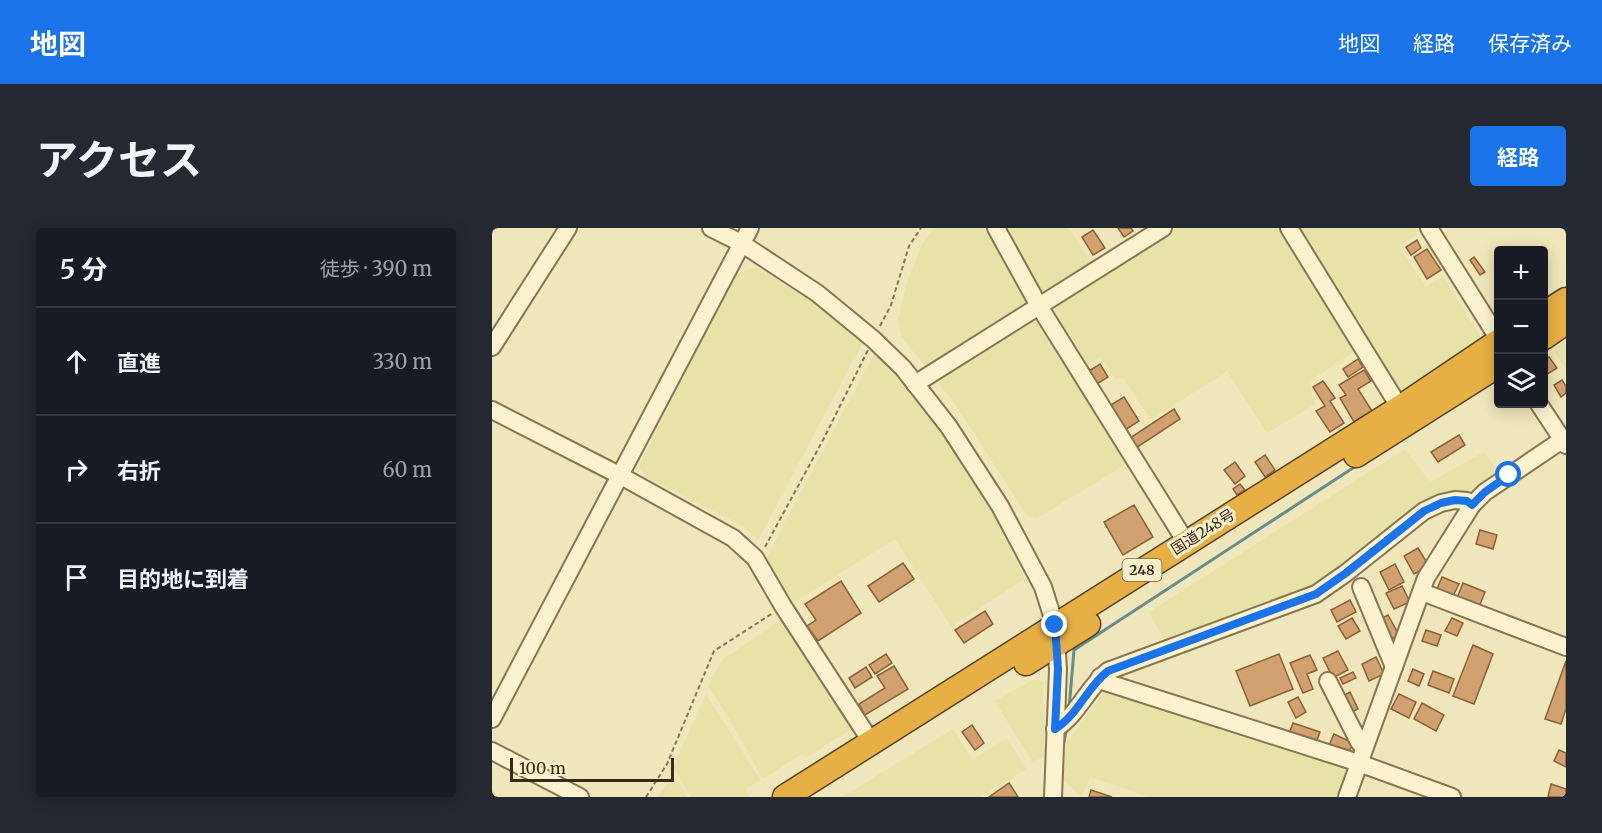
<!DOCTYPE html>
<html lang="ja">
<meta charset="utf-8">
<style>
:root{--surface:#171b24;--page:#242831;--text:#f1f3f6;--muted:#9ea1a6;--line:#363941;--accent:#1a73e8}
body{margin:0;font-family:Merriweather,"Noto Sans JP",serif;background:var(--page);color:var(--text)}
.controls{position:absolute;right:18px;top:18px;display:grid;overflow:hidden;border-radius:6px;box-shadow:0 3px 15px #0003}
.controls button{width:54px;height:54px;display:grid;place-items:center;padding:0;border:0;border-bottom:2px solid var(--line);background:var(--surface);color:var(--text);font:30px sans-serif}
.scale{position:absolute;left:18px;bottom:15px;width:164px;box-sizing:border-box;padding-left:6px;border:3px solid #362b1a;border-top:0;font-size:16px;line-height:21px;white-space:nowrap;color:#362b1a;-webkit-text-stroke:4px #f7efcb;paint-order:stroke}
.stop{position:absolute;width:18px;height:18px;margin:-14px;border:4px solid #1a73e8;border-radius:50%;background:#fff}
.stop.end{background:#1a73e8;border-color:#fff;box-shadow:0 2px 6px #0008}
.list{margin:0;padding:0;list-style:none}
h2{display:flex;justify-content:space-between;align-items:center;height:78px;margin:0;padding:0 24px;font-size:26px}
h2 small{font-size:20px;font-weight:400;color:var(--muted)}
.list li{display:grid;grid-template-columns:39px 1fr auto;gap:18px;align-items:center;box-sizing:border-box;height:108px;padding:0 24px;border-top:2px solid var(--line)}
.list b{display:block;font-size:22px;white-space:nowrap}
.list em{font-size:20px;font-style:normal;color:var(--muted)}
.icon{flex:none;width:33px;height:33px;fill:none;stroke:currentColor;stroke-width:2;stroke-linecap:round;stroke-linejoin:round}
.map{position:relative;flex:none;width:1074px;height:569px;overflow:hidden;border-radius:6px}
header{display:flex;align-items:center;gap:36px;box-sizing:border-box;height:84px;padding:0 30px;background:var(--accent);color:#fff}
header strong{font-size:28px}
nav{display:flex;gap:33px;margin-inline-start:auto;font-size:21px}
.intro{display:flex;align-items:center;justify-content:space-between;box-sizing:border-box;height:144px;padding:0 36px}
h1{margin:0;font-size:42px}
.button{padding:15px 27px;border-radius:6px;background:var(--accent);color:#fff;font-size:21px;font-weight:700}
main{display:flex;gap:36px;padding:0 36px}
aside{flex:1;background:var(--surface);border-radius:6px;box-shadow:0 3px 15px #0003}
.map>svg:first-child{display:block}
.farmland{fill:#e6e2a8}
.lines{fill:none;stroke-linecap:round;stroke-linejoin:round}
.stream{stroke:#678e89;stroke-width:3}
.building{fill:#d1a26f;stroke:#896139;stroke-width:1.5}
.minor-casing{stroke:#887554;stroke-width:20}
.highway-casing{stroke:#554229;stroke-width:27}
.path{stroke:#887554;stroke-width:2;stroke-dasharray:4.5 3;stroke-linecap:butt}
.minor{stroke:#fbf2cf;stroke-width:16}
.highway{stroke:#e7b045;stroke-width:24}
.route{stroke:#1a73e8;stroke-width:8}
.labels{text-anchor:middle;stroke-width:6;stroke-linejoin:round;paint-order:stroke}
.shield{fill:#f7efcb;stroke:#70664f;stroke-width:1.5}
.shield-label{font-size:14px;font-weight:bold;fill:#362b1a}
.street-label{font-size:15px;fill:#362b1a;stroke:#f7efcb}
</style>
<header>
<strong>地図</strong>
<nav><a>地図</a><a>経路</a><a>保存済み</a></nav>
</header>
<div class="intro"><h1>アクセス</h1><a class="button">経路</a></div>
<main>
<aside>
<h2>5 分<small>徒歩 · 390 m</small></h2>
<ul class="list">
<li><svg class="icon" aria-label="ahead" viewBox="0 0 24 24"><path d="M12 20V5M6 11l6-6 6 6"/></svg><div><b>直進</b></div><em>330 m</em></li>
<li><svg class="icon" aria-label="right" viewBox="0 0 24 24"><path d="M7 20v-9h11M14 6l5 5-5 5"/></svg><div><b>右折</b></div><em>60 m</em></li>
<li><svg class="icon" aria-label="arrive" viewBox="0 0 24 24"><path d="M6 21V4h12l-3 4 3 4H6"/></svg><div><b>目的地に到着</b></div></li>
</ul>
</aside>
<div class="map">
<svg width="1074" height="569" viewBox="0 0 1074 569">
<rect width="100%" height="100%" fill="#f0e6bb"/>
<g class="farmland">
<path d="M442 0H495L536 76 437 139 432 137 409 108 406 92 415 53 431 15Z"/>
<path d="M515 0H577L600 36 552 67 548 65 512 2Z"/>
<path d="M680 0H791L865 122 816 154 823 176 775 205 735 143 659 192 631 150 623 151 609 128 594 137 557 84V77Z"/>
<path d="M802 0H923L926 6 907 19 934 59 951 48 988 108 987 113 906 165Z"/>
<path d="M263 39 321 73 372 112 266 312 251 298 154 249 147 238 243 47Z"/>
<path d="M542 88H548L638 234 545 290 536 289 461 173 446 155 450 144Z"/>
<path d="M1074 113V141L1063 125 1065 119Z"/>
<path d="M384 122 396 133 461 215 492 268 533 351 459 398 403 311 301 375 274 331Z"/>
<path d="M913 221 938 254 992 224 1010 249 978 270 949 272 822 361 802 370 672 411 657 384Z"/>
<path d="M291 390 361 500 314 530 310 526 271 551 238 492 216 458 230 432Z"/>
<path d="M542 451 551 454 553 527 541 535 503 473Z"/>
<path d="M615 459 860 539 848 569H657L598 549 589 569 570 551 575 515Z"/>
<path d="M214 466 268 552 254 561 258 569H199L181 539Z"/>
<path d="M461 501 480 532 515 510 534 541 487 569H350Z"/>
<path d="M180 545 195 569H165L176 554Z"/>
</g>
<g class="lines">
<g class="stream">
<path d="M577 481 582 422 864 238"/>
<path d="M571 519 575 499"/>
</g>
</g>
<g class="building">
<path d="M626 0H639L641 3 632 9Z"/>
<path d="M601 2 613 20 601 27 590 9Z"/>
<path d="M925 12 929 20 919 27 914 19Z"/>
<path d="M935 21 949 42 935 51 922 29Z"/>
<path d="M982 29 993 44 988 47 978 32Z"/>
<path d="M1057 129 1065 140 1054 147 1052 143V132Z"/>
<path d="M866 131 871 139 856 149 851 141Z"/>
<path d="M608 136 616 149 605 156 597 143Z"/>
<path d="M872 142 879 153 866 161 880 183 862 194 848 170 854 167 847 157Z"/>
<path d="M1070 152 1074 158V165L1069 169 1062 157Z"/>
<path d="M831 153 843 170 838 173 852 195 838 204 824 183 833 178 821 159Z"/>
<path d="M632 169 647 193 633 202 617 178Z"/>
<path d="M682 181 688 191 644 220 638 210Z"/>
<path d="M967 207 973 217 946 234 939 224Z"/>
<path d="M773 227 783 242 773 249 763 234Z"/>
<path d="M743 234 753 248 743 256 732 242Z"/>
<path d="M748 256 753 262 745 267 741 261Z"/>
<path d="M642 277 661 309 631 327 612 294Z"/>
<path d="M988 302 1005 307 1001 321 984 316Z"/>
<path d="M926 320 937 338 922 346 912 328Z"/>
<path d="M411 335 422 351 387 374 376 358Z"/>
<path d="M903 336 912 354 897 362 888 344Z"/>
<path d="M950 349 967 356 961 368 945 361Z"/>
<path d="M349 353 369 385 326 413 315 398 324 392 313 376Z"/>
<path d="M971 355 993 364 987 379 965 370Z"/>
<path d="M910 358 918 374 902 381 894 365Z"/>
<path d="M858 372 864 384 845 394 839 382Z"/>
<path d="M493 383 501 396 472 415 463 402Z"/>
<path d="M896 387 907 407 894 414 883 394Z"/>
<path d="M860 390 868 403 854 411 846 398Z"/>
<path d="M960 390 971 395 965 408 953 403Z"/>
<path d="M934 402 949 407 945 418 930 413Z"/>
<path d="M981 417 1001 426 982 476 961 468Z"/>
<path d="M846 423 856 442 841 450 831 430Z"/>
<path d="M394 426 400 435 383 446 377 437Z"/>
<path d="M787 426 801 461 758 478 744 443Z"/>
<path d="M818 427 825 442 815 446 821 461 811 465 798 435Z"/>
<path d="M884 429 892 446 877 453 870 436Z"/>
<path d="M1074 433V481L1069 496 1053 491Z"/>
<path d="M402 438 416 461 373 487 367 476 393 460 385 448Z"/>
<path d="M374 439 380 449 363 460 357 450Z"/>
<path d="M921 441 932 446 927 458 916 453Z"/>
<path d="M941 443 962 451 957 465 936 457Z"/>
<path d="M861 444 864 450 851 456 848 450Z"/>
<path d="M858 464 866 481 857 485 849 469Z"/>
<path d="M907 466 924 474 917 490 899 481Z"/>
<path d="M806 469 814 484 804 490 796 474Z"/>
<path d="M930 475 952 487 944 503 922 491Z"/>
<path d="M801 495 828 504 824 515 797 506Z"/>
<path d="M480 497 492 515 483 522 470 504Z"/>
<path d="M842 506 861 515 856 526 837 517Z"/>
<path d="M1067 522 1074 525V539L1062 533Z"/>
<path d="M517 555 526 569H497Z"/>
<path d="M1059 556 1074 561V569H1056Z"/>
<path d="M599 562 620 569H597Z"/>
</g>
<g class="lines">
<defs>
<g id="minor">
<path d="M219 0 249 15 325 65 381 111 411 140 457 199 508 278 551 359 563 397 566 441 561 569"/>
<path d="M504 0 547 78 694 314"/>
<path d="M797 0 908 180"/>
<path d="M937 0 1006 110"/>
<path d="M0 119 76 0"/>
<path d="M423 156 671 0"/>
<path d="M1047 176 1074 217"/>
<path d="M0 182 129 248 241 310 263 330 291 378 380 515"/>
<path d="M869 359 902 439"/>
<path d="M930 364 1074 419"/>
<path d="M608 449 613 454 867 535 960 569"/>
<path d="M836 453 867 514 872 520"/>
<path d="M0 491 258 0"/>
<path d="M563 501C586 487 595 460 616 443L824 366 854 345 932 283 949 275 963 272 975 273 980 277"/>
<path d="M0 523 88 569"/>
<path d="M855 569 934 350 980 277 993 264 1070 212"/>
</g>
<g id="highway">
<path d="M1052 86 1074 72"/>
<path d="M1052 109 1074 94"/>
<path d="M864 227 1006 137"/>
<path d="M534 435 596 396"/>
<path d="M293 569 908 180 1006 114"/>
</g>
</defs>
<use href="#minor" class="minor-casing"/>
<use href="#highway" class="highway-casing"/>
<g class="path">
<path d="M388 98 399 77 417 18 429 0"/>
<path d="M273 319 331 212 376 122"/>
<path d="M154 569 175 536 222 423 281 385"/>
</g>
<use href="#minor" class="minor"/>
<use href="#highway" class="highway"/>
</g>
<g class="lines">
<path class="route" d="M563 397 566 441 563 501C586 487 595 459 616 443L824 366 854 345 932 283 949 275 963 272 975 273 980 277 993 264 1017 247"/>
</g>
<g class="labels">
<rect class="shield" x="630.5" y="331" width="39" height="22" rx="4.5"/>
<g class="shield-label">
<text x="650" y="347">248</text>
</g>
<g class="street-label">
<text transform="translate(711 304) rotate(-32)" y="5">国道248号</text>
</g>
</g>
</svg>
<div class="controls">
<button>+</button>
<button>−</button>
<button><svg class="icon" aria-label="layers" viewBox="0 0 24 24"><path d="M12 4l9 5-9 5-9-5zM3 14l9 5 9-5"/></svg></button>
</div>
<div class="scale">100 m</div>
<div class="stop" style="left:1017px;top:247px"></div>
<div class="stop end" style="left:563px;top:397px"></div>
</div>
</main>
